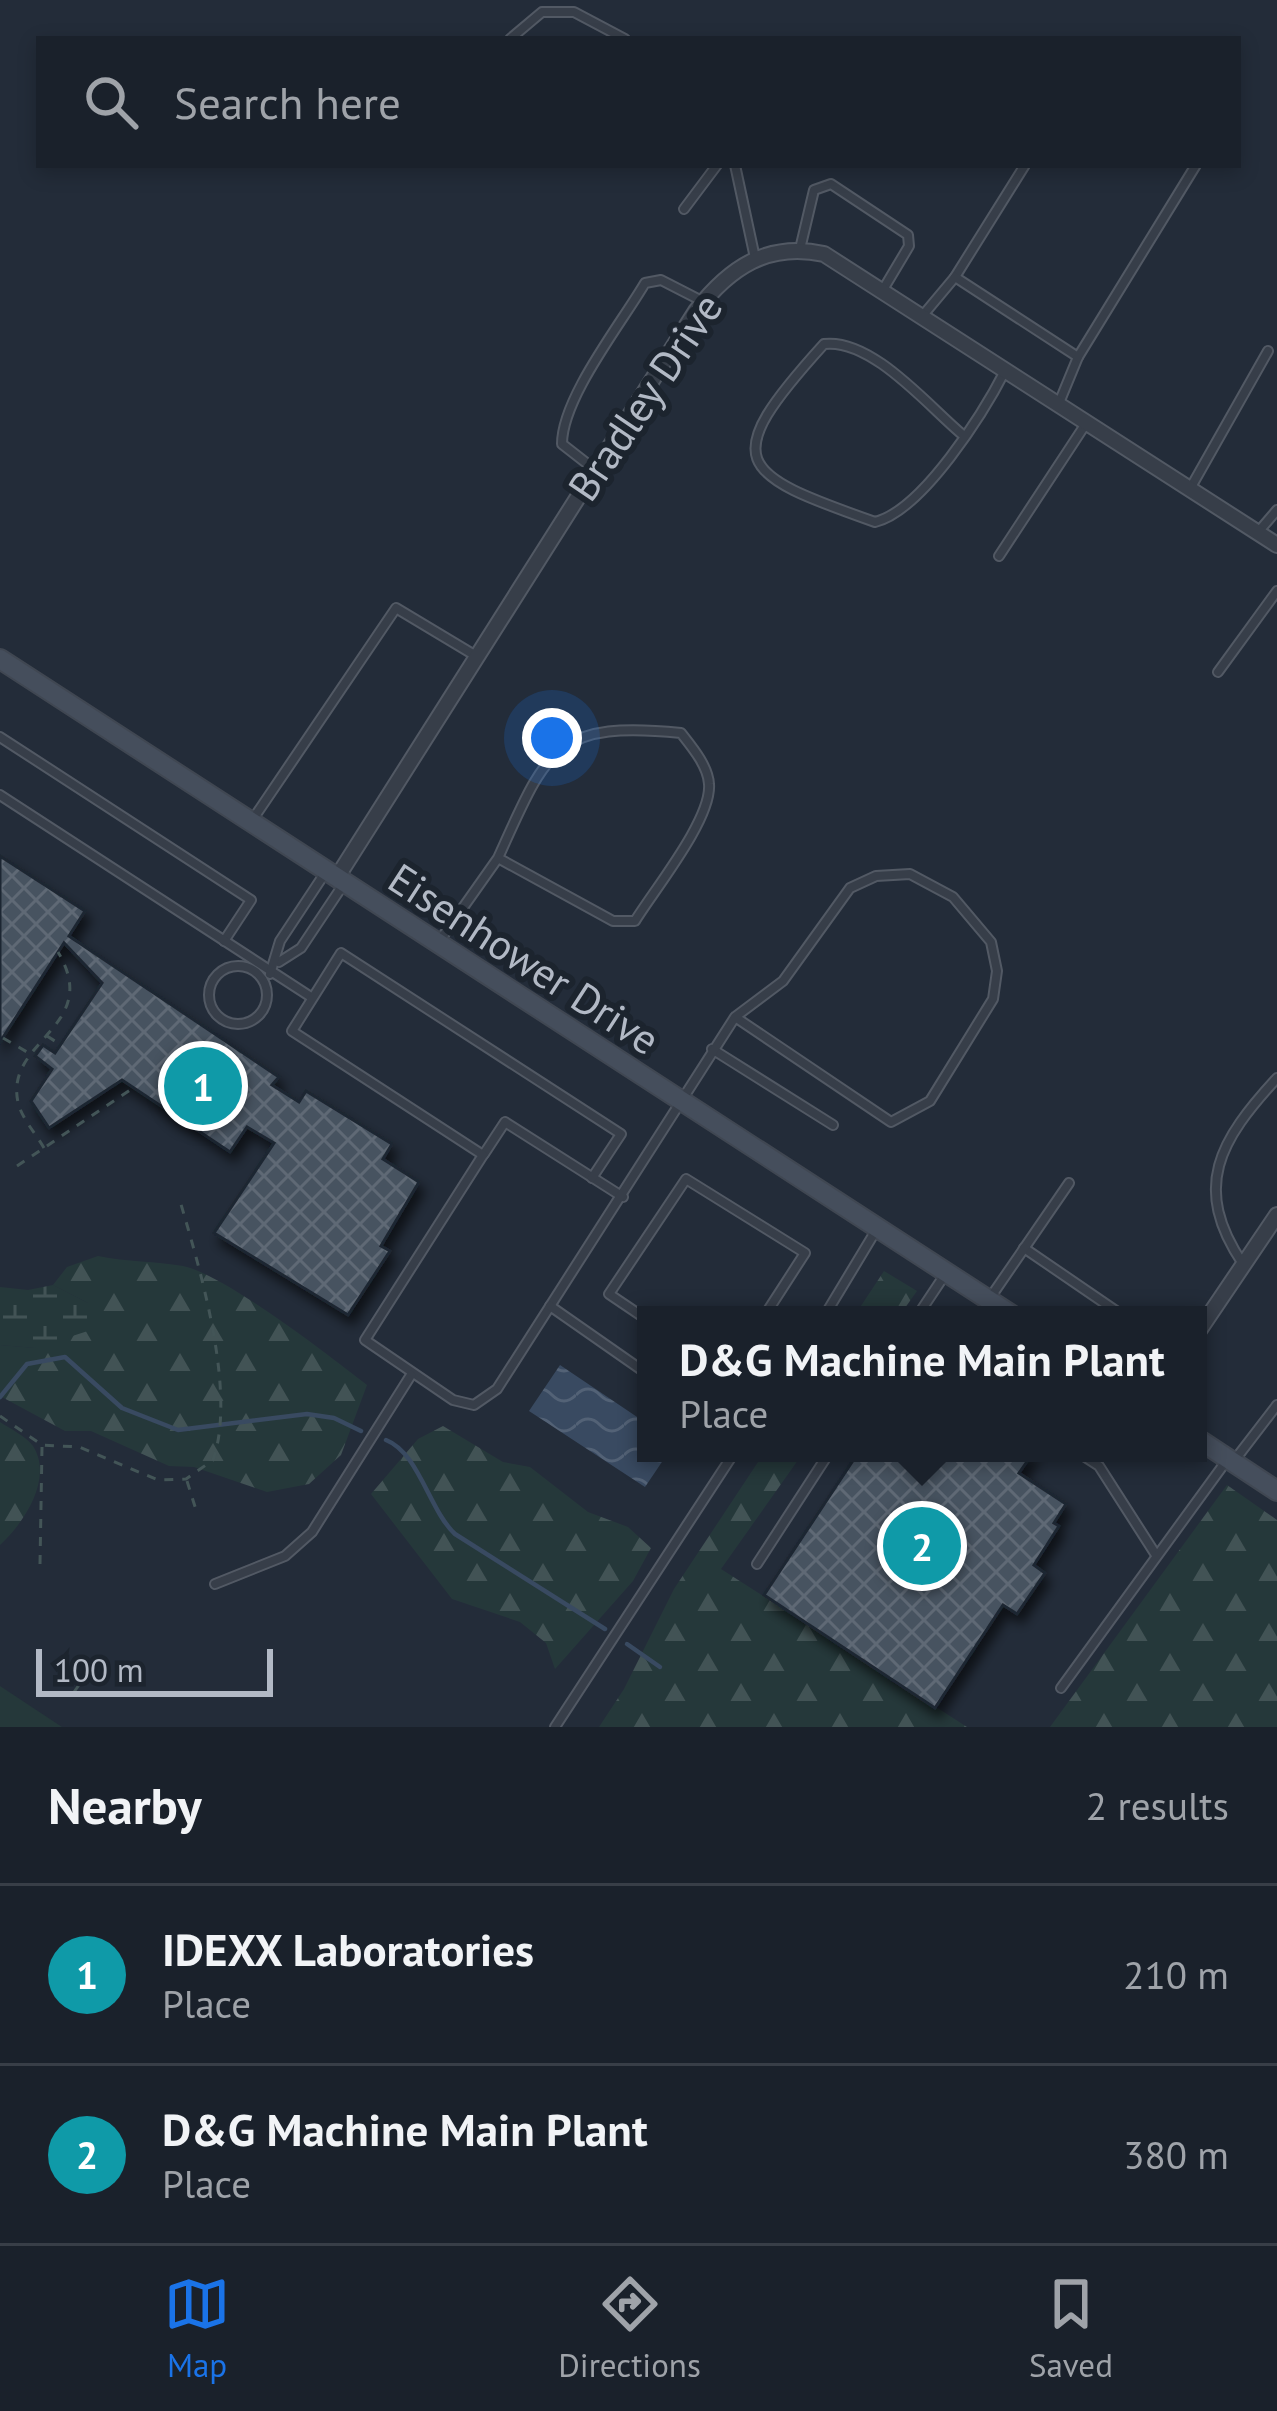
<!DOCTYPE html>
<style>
:root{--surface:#1a212b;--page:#232933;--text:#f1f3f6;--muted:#9fa3a9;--line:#383e47;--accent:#1a73e8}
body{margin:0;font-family:"PT Sans",sans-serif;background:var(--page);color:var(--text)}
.scale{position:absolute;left:36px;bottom:30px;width:237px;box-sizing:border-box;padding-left:12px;border:6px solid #b2b9c5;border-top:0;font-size:33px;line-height:42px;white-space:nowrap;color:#b2b9c5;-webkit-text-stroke:9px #1c242e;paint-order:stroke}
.you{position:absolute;left:552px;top:738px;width:42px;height:42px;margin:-30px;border:9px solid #fff;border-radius:50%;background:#1a73e8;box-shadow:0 0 0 18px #1a73e833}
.badge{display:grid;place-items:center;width:78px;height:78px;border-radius:50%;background:var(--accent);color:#fff;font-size:39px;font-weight:700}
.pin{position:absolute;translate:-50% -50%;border:6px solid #fff;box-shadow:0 3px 12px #0006}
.popup{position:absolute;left:637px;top:1306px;width:570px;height:156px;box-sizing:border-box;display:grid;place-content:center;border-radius:0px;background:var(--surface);filter:drop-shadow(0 3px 9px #0005);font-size:39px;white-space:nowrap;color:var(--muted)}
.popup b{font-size:45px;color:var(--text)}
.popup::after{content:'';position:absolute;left:50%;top:100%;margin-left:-24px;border:24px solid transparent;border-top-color:var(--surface)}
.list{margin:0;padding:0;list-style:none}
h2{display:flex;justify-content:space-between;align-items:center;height:156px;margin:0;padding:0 48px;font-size:51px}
h2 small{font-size:39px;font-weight:400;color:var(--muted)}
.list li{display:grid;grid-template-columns:78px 1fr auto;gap:36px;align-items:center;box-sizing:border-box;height:180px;padding:0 48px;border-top:3px solid var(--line)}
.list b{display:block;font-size:45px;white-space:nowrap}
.list p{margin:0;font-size:39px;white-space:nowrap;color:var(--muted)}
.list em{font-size:39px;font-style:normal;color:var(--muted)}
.icon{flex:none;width:66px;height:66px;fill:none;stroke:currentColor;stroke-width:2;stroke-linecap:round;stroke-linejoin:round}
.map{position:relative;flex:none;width:1277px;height:1727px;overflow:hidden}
.search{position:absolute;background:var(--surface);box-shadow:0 6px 18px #0003;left:36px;right:36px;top:36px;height:132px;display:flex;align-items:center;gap:30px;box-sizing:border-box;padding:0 42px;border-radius:0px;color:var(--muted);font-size:45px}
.sheet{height:516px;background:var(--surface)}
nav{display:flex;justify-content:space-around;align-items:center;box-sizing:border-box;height:168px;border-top:3px solid var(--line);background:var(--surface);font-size:33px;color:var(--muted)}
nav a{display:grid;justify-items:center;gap:6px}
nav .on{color:var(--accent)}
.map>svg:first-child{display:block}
.grass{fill:#25383a}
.forest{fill:url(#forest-firs)}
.wetland{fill:url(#wetland-marsh)}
.water{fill:url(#water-waves)}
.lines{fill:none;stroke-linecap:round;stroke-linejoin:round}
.stream{stroke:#394a61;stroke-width:4.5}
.building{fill:url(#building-cross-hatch);stroke:#1e2630;stroke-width:3;filter:url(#shadow)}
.lane-casing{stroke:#525964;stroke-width:12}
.street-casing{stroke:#525964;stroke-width:18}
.secondary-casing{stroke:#404752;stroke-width:22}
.path{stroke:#435557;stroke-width:3;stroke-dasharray:9 9;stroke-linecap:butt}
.lane{stroke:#373e49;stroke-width:8}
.street{stroke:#373e49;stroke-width:14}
.secondary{stroke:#454e5c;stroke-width:18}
.labels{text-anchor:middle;stroke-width:12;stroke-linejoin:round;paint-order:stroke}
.street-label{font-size:42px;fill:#b2b9c5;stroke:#1c242e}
</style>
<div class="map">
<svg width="1277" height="1727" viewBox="0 0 1277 1727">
<defs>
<pattern id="forest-firs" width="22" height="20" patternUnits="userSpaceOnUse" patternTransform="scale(3)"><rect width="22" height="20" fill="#25383a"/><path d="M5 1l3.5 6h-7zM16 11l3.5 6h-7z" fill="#425355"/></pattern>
<pattern id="wetland-marsh" width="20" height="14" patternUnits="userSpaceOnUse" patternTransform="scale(3)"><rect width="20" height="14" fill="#25383a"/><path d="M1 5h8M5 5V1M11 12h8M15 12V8" fill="none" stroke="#425355"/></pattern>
<pattern id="water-waves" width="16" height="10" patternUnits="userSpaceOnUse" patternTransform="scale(3)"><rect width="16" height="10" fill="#394a61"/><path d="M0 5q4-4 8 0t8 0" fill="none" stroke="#536276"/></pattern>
<pattern id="building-cross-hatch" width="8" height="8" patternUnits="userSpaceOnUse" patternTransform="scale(3)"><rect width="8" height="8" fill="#475260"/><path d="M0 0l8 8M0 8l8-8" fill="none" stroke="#5f6975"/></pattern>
<filter id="shadow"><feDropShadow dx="5" dy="9" stdDeviation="6" flood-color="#0009"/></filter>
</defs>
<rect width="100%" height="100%" fill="#232c39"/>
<path class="grass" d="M0 1686 62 1727H0Z"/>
<g class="forest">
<path d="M98 1256C127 1262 155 1261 183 1266 224 1274 331 1357 367 1385L341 1455 309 1484 267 1492 194 1467 169 1466 91 1431H65L0 1396V1345L35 1348 88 1303 53 1285 67 1267Z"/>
<path d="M884 1271 917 1291 900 1315H855Z"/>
<path d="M0 1422C9 1428 27 1437 33 1446 54 1479 23 1524 0 1545Z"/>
<path d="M443 1426 503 1462 530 1467 588 1512 628 1527 651 1548 633 1581 555 1669 546 1643 520 1622 452 1599 371 1494 418 1439Z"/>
<path d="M764 1453H803L721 1569 967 1727H599L624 1689 674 1589Z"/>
<path d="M1227 1485 1277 1520V1727H1050Z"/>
</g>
<path class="wetland" d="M53 1285 88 1303 91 1330 35 1348 0 1345V1287L28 1290Z"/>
<path class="water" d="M560 1365 646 1423V1453H668L645 1487 529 1411Z"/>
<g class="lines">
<g class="stream">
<path d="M0 1397 27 1364 65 1357 122 1408 178 1430 307 1414 334 1418 361 1431"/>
<path d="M386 1440C419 1453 429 1510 455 1534L605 1629"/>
<path d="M627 1644 660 1667"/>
</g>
</g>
<g class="building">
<path d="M0 856 85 911 69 936 279 1077 272 1085 299 1102 306 1091 392 1144 383 1159 419 1182 381 1246 390 1251 348 1315 214 1233 274 1143 247 1127 230 1152 122 1080 49 1128 31 1101 52 1069 35 1056 43 1045 55 1053 102 983 64 943 0 1042Z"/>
<path d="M858 1453H1033L1019 1473 1066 1504 1054 1523 1059 1526 1034 1565 1045 1573 1017 1614 1003 1605 935 1708 764 1595Z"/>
</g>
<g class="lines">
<defs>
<g id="lane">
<path d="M510 39 542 12H574L625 39"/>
<path d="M735 165 755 258"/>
<path d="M684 209 717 165"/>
<path d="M800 249 814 190 831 184 908 235 909 246 884 288"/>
<path d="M955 277 1025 165"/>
<path d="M924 314 955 277 1078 357 1059 403"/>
<path d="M1078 357 1196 165"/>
<path d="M963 435C928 406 872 338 824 344 717 462 736 473 875 522 923 510 984 412 1006 369"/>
<path d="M594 469 562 444C562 398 621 324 645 283L661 280 702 301"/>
<path d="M1191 487 1268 351"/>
<path d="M1259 531 1277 510"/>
<path d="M999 556 1087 422"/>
<path d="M1218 672 1277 591"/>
<path d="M0 737 251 900 224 941"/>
<path d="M0 795 311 997"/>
<path d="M251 822 396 608 476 656"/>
<path d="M438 943 498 858 613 921H635C654 890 712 819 709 784 708 766 692 747 681 733 554 720 547 750 498 858"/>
<path d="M279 962 301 948 343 885"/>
<circle cx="238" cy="995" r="29"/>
<path d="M270 974 280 941 325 873"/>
<path d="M712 1049 833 1125"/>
<path d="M484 1154 505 1122 623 1197"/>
<path d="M592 1178 621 1134 341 953 292 1031 483 1155 365 1340 453 1400 474 1405 497 1389 735 1017 783 981 850 888 876 876 910 874 953 897 991 942 997 971 993 999 930 1101 891 1122 735 1017"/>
<path d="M1024 1248 1122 1315"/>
<path d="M1243 1264C1191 1187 1220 1140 1277 1078"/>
<path d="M990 1298 1069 1183"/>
<path d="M550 1306 646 1373"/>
<path d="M825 1315 875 1232"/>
<path d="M918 1315 946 1273"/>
<path d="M646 1319 609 1294 686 1179 805 1253 765 1315"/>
<path d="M1079 1453 1099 1466 1156 1555"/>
<path d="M1234 1461 1277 1405"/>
<path d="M757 1564 829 1453"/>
<path d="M215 1584 285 1556 312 1532 411 1375"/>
<path d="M1061 1688 1227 1460"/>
<path d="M555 1727 734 1453"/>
</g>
<g id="street">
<path d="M336 879 696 311C730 267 768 242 824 254L1277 545"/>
<path d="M1198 1332 1277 1215"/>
</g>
<g id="secondary">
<path d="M0 659 1012 1315"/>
<path d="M1198 1439 1277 1491"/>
</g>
</defs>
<use href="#lane" class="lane-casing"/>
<use href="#street" class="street-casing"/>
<use href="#secondary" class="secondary-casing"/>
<g class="path">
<path d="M47 1036 61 1045"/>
<path d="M3 1038 27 1052"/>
<path d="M44 1148C36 1134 24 1121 19 1106 0 1040 104 1029 58 952"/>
<path d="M17 1166 133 1088"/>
<path d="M0 1416 42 1445 79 1447 158 1480 186 1479 213 1460C237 1392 200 1269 180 1201"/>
<path d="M187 1481 197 1513"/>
<path d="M40 1564 42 1447"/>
<path d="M74 1692 79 1685"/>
</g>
<use href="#lane" class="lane"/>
<use href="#street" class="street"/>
<use href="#secondary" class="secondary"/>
</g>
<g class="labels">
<g class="street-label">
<text transform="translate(645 397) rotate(-56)" y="15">Bradley Drive</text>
<text transform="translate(524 959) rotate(33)" y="15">Eisenhower Drive</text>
</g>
</g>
</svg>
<div class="scale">100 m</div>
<div class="you"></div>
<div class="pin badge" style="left:203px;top:1086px;background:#0f9aa8">1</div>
<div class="pin badge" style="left:922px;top:1546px;background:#0f9aa8">2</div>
<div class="popup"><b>D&amp;G Machine Main Plant</b>Place</div>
<div class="search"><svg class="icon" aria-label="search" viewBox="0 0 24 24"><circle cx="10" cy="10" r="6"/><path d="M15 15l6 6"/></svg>Search here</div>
</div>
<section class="sheet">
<h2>Nearby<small>2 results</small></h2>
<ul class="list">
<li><span class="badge" style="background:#0f9aa8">1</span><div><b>IDEXX Laboratories</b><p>Place</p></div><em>210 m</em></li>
<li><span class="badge" style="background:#0f9aa8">2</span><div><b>D&amp;G Machine Main Plant</b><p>Place</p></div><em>380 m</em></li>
</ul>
</section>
<nav>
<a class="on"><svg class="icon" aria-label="map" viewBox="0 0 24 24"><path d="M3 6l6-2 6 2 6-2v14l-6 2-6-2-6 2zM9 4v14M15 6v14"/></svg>Map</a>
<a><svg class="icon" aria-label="directions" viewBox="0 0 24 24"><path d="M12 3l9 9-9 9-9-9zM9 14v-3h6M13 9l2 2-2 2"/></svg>Directions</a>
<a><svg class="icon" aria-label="saved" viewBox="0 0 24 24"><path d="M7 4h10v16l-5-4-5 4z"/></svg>Saved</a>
</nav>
